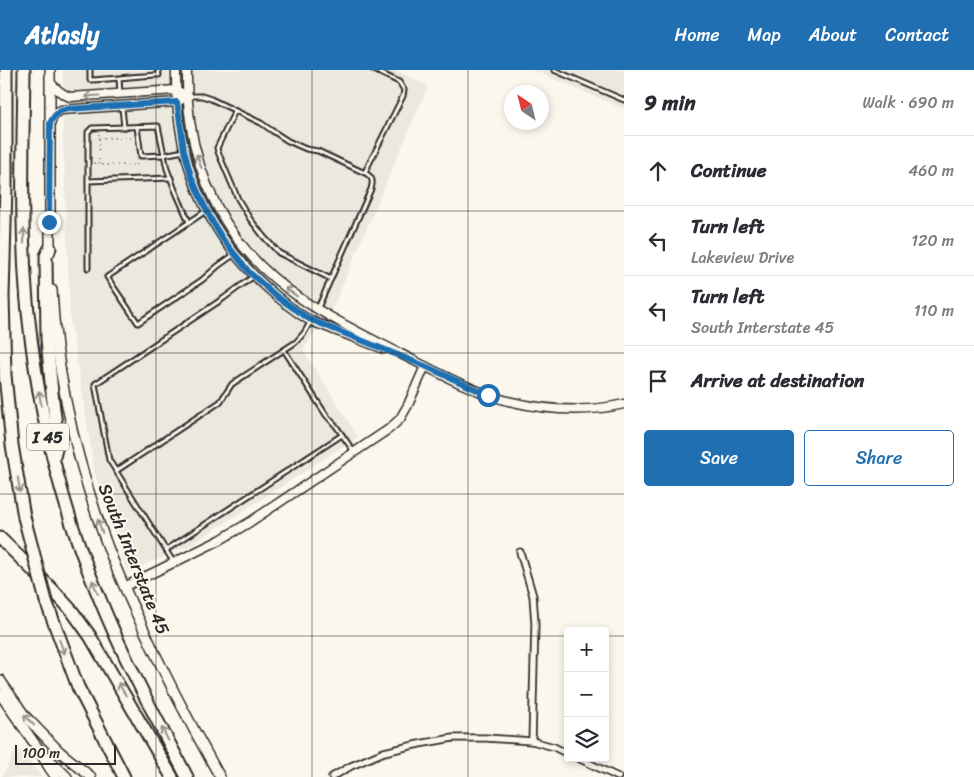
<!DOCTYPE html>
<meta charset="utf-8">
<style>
:root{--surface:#fff;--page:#f2f2f3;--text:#2b2b33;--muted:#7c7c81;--line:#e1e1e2;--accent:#1f6fb2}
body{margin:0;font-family:Sriracha,sans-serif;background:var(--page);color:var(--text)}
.controls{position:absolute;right:15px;bottom:15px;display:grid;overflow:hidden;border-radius:5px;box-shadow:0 2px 8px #0003}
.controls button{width:45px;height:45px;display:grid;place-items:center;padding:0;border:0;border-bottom:1px solid var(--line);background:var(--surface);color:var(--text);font:25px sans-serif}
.compass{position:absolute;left:504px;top:15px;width:45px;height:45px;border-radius:50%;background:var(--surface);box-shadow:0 2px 8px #0003;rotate:325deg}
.scale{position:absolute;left:15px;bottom:12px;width:101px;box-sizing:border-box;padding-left:5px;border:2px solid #2b2b2b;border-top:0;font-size:14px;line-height:18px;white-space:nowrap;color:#2b2b2b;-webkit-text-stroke:4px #fbf7ec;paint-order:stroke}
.stop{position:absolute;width:15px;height:15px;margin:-11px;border:4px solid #1f6fb2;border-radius:50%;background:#fff}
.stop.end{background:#1f6fb2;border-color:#fff;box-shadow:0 1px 5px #0008}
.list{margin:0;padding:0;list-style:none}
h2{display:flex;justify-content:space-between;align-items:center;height:65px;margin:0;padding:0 20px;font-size:21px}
h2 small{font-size:16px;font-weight:400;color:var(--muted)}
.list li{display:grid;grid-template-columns:32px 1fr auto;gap:15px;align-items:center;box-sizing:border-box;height:70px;padding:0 20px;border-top:1px solid var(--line)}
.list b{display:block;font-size:19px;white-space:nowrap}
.list p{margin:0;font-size:16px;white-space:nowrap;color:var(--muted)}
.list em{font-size:16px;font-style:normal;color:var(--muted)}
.actions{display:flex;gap:10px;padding:15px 20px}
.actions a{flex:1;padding:11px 0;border:1px solid var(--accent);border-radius:5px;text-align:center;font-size:18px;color:var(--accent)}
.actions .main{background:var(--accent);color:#fff}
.icon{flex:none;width:28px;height:28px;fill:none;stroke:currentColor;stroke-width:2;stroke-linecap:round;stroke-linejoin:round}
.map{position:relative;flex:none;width:624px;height:707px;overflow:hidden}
header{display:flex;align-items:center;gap:30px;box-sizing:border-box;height:70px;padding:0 25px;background:var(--accent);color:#fff}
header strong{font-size:24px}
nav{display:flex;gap:28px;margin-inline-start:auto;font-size:18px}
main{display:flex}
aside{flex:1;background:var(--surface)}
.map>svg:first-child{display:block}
.built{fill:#ebe8de}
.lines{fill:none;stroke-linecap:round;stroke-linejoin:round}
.service-casing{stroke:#2b2b2b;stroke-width:7}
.minor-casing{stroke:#2b2b2b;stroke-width:9}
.tertiary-casing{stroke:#2b2b2b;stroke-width:11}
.secondary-casing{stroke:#2b2b2b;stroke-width:12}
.primary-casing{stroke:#2b2b2b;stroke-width:12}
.motorway-casing{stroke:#2b2b2b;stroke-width:15}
.path{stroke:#2b2b2b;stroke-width:1;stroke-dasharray:1 4;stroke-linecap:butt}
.service{stroke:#fbf7ec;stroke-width:3}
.minor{stroke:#fbf7ec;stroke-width:5.5}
.tertiary{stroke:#fbf7ec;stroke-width:8}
.secondary{stroke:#fbf7ec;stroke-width:9}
.primary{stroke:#fbf7ec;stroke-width:9}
.motorway{stroke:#fbf7ec;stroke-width:11}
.motorway-bridge-casing{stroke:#2b2b2b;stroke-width:15;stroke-linecap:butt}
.motorway-bridge{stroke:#fbf7ec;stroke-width:11}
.oneway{stroke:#93918c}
.route{stroke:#1f6fb2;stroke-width:6}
.grid{fill:none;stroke:#2b2b2b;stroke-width:1;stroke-opacity:0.55}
.labels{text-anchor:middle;stroke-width:4.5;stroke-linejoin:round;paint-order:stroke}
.shield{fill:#fbf7ec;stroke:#696865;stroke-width:1}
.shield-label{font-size:16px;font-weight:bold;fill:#2b2b2b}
.street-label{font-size:18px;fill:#2b2b2b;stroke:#fbf7ec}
</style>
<header>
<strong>Atlasly</strong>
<nav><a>Home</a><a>Map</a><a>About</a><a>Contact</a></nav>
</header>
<main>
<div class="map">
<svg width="624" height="707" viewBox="0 0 624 707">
<rect width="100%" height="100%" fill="#fbf7ec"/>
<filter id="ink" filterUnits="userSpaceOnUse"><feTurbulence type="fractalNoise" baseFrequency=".02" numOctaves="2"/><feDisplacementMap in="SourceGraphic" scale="10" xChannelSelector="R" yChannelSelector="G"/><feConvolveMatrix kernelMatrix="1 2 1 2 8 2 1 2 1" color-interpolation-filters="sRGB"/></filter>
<g filter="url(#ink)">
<g class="built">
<path d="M63 0H395L428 16 333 237 303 280 358 367 189 476 127 502 95 404 70 247 63 65Z"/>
<path d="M533 0H624V39Z"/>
<path d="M17 677 42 707H2Z"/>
</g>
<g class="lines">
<defs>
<g id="service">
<path d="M90 0V10C113 9 136 6 159 5L158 0"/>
<path d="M554 0 624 30"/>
<path d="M119 9 120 23"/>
<path d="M189 26H202L211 29 261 53 271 60 288 71 306 79 318 81 367 104C373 108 373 112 371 119L317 240"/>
<path d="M122 38 124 57"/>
<path d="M235 41 217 78 218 82 238 129 250 149 264 167 279 183 331 209"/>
<path d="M137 57 141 86 163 85 184 81"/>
<path d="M365 102 403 26 404 20 399 12 374 0"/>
<path d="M88 111V62L92 58 158 56 167 99 175 120 189 152"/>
<path d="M206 141 107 207 138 253 202 210 218 196 235 184"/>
<path d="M88 198V111L171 108"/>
<path d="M284 280 326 345 336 356 354 382"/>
<path d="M116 401 220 332 232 314 296 272 304 263 311 251"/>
<path d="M166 480 342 365"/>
<path d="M174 493 109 390 95 314 224 228 254 206"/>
</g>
<g id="minor">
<path d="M520 482 533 526 535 554 532 671"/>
<path d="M578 688 618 707"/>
<path d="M332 707 351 696 384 682 419 674 453 668H486L532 671 554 677 568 684"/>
</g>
<g id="tertiary">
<path d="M176 0C175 84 201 157 264 215 277 227 294 241 309 250 317 254 326 256 334 260 351 266 367 273 384 279"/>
<path d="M187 0C186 62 201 120 238 170 280 226 341 253 401 284 433 300 473 322 508 331 545 340 586 343 624 334"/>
<path d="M50 12C56 19 61 24 70 27L176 20 188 26"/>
<path d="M50 53 54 45 61 40 177 32 188 26"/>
<path d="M124 517 220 470 250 452 389 359 400 349 408 335 425 296"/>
</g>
<g id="secondary">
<path d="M50 0V182"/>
<path d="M52 220C56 302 75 384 102 461 112 490 124 517 137 545 162 600 190 654 220 707"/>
<path d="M0 610 25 646 59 681 91 707"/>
<path d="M41 684 50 699 56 707"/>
</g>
<path id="primary" d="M0 624 37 677 67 707"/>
<g id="motorway">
<path d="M6 0V116L3 226 5 305 12 375 24 447"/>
<path d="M24 0C23 80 20 162 28 242 38 340 61 437 99 527 124 589 156 648 187 707"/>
<path d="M50 178 46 186 47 269 52 323 58 371 54 387"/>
<path d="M0 468 52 519 72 541 90 566 172 707"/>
<path d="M46 531 78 617 124 707"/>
</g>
</defs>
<use href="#service" class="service-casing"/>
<use href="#minor" class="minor-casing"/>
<use href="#tertiary" class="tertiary-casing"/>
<use href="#secondary" class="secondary-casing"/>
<use href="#primary" class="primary-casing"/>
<use href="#motorway" class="motorway-casing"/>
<g class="path">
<path d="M99 64V92"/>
<path d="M99 68H134"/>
<path d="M94 93H99V95H137V89"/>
</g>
<use href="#service" class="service"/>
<use href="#minor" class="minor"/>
<use href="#tertiary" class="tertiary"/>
<use href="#secondary" class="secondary"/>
<use href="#primary" class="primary"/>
<use href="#motorway" class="motorway"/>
<defs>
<path id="motorway-bridge" d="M24 447 46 531"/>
</defs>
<use href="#motorway-bridge" class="motorway-bridge-casing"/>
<use href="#motorway-bridge" class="motorway-bridge"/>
</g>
<defs><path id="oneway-shaft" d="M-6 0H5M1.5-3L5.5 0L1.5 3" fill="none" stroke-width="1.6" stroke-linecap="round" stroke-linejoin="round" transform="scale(1.25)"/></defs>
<g class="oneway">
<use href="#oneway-shaft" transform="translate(92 26) rotate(176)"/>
<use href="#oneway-shaft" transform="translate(199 91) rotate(-109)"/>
<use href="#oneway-shaft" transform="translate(24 166) rotate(-91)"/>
<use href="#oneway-shaft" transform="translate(291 222) rotate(-144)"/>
<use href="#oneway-shaft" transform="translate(40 328) rotate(-100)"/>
<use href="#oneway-shaft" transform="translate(19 415) rotate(81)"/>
<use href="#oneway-shaft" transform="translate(100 456) rotate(-108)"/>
<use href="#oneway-shaft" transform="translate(95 517) rotate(-112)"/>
<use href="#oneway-shaft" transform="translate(62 577) rotate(69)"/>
<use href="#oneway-shaft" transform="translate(122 619) rotate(-121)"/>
<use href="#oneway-shaft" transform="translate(29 650) rotate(-133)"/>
<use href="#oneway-shaft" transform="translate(165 664) rotate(-117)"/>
</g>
</g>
<g class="lines" filter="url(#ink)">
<path class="route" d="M49 152 50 53C55 44 58 41 68 39L177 32 184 80 191 106 201 129 212 151 222 168 249 202 276 226 309 249 425 296 488 325"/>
</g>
<path class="grid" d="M156 0V707M312 0V707M468 0V707M0 141H624M0 283H624M0 424H624M0 566H568M605 566H624"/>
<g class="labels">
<rect class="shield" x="27" y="353.5" width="42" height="27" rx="4"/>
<g class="shield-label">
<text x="48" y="373">I 45</text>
</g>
<g class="street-label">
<text transform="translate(134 489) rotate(68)" y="6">South Interstate 45</text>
</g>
</g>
</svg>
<div class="controls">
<button>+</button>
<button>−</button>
<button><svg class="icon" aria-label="layers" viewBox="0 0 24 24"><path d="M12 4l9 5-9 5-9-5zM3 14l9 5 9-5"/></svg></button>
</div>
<svg class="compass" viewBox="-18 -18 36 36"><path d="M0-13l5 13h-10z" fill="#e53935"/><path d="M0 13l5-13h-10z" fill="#7c7c81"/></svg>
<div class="scale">100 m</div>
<div class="stop" style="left:488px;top:325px"></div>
<div class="stop end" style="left:49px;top:152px"></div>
</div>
<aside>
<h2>9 min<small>Walk · 690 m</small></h2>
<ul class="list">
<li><svg class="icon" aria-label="ahead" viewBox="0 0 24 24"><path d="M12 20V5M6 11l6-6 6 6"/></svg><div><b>Continue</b></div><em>460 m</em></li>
<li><svg class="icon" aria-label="left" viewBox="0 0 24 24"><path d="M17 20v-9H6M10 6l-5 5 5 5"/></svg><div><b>Turn left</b><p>Lakeview Drive</p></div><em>120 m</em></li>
<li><svg class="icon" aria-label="left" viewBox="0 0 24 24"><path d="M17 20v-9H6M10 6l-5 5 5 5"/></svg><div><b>Turn left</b><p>South Interstate 45</p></div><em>110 m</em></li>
<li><svg class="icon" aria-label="arrive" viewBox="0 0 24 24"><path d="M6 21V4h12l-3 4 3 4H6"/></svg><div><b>Arrive at destination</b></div></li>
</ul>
<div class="actions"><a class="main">Save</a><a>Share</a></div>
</aside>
</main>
